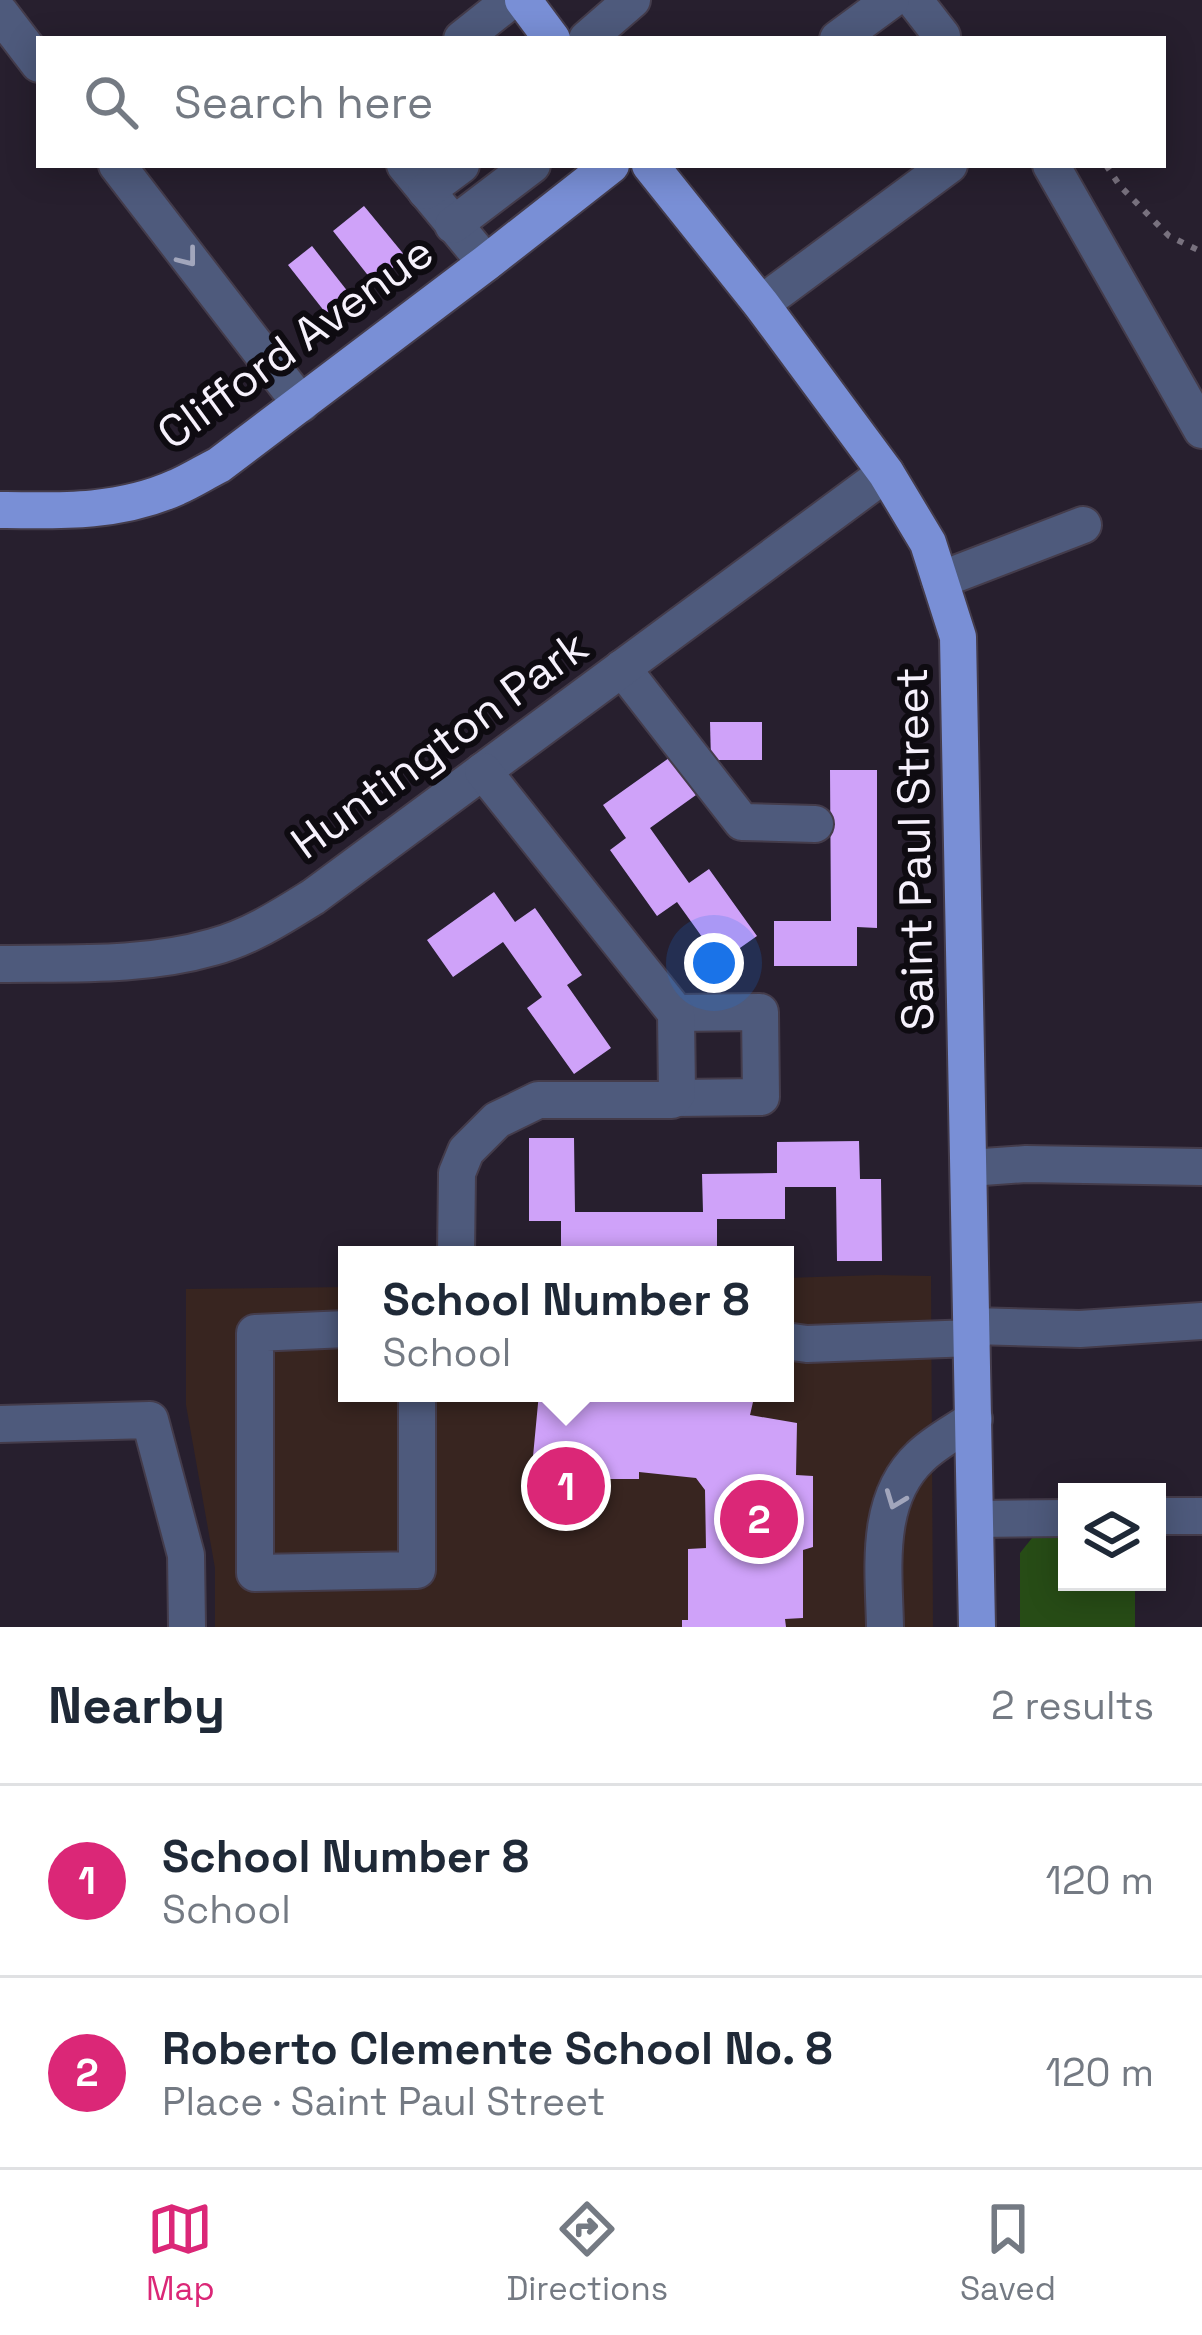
<!DOCTYPE html>
<meta charset="utf-8">
<style>
:root{--surface:#fff;--page:#f2f2f3;--text:#1f2937;--muted:#747a83;--line:#e0e1e3;--accent:#db2777}
body{margin:0;font-family:"Space Grotesk",sans-serif;background:var(--page);color:var(--text)}
.controls{position:absolute;right:36px;bottom:36px;display:grid;overflow:hidden;border-radius:0px;box-shadow:0 6px 30px #0003}
.controls button{width:108px;height:108px;display:grid;place-items:center;padding:0;border:0;border-bottom:3px solid var(--line);background:var(--surface);color:var(--text);font:60px sans-serif}
.you{position:absolute;left:714px;top:963px;width:42px;height:42px;margin:-30px;border:9px solid #fff;border-radius:50%;background:#1a73e8;box-shadow:0 0 0 18px #1a73e833}
.badge{display:grid;place-items:center;width:78px;height:78px;border-radius:50%;background:var(--accent);color:#fff;font-size:39px;font-weight:700}
.pin{position:absolute;translate:-50% -50%;border:6px solid #fff;box-shadow:0 3px 12px #0006}
.popup{position:absolute;left:338px;top:1246px;width:456px;height:156px;box-sizing:border-box;display:grid;place-content:center;border-radius:0px;background:var(--surface);filter:drop-shadow(0 3px 9px #0005);font-size:39px;white-space:nowrap;color:var(--muted)}
.popup b{font-size:45px;color:var(--text)}
.popup::after{content:'';position:absolute;left:50%;top:100%;margin-left:-24px;border:24px solid transparent;border-top-color:var(--surface)}
.list{margin:0;padding:0;list-style:none}
h2{display:flex;justify-content:space-between;align-items:center;height:156px;margin:0;padding:0 48px;font-size:51px}
h2 small{font-size:39px;font-weight:400;color:var(--muted)}
.list li{display:grid;grid-template-columns:78px 1fr auto;gap:36px;align-items:center;box-sizing:border-box;height:192px;padding:0 48px;border-top:3px solid var(--line)}
.list b{display:block;font-size:45px;white-space:nowrap}
.list p{margin:0;font-size:39px;white-space:nowrap;color:var(--muted)}
.list em{font-size:39px;font-style:normal;color:var(--muted)}
.icon{flex:none;width:66px;height:66px;fill:none;stroke:currentColor;stroke-width:2;stroke-linecap:round;stroke-linejoin:round}
.map{position:relative;flex:none;width:1202px;height:1627px;overflow:hidden}
.search{position:absolute;background:var(--surface);box-shadow:0 6px 30px #0003;left:36px;right:36px;top:36px;height:132px;display:flex;align-items:center;gap:30px;box-sizing:border-box;padding:0 42px;border-radius:0px;color:var(--muted);font-size:45px}
.sheet{height:540px;background:var(--surface)}
nav{display:flex;justify-content:space-around;align-items:center;box-sizing:border-box;height:168px;border-top:3px solid var(--line);background:var(--surface);font-size:33px;color:var(--muted)}
nav a{display:grid;justify-items:center;gap:6px}
nav .on{color:var(--accent)}
.map>svg:first-child{display:block}
.education{fill:#382520}
.green{fill:#274c16}
.building{fill:#cfa2f9}
.lines{fill:none;stroke-linecap:round;stroke-linejoin:round}
.minor-casing{stroke:#443c4b;stroke-width:40}
.major-casing{stroke:#443c4b;stroke-width:40}
.path{stroke:#78717e;stroke-width:6;stroke-dasharray:6 9;stroke-linecap:butt}
.minor{stroke:#4e5a7c;stroke-width:36}
.major{stroke:#798fd6;stroke-width:36}
.oneway{stroke:#a2a6bc}
.labels{text-anchor:middle;stroke-width:12;stroke-linejoin:round;paint-order:stroke}
.street-label{font-size:45px;fill:#f6f1fc;stroke:#0e0b11}
</style>
<div class="map">
<svg width="1202" height="1627" viewBox="0 0 1202 1627">
<rect width="100%" height="100%" fill="#271f2e"/>
<path class="education" d="M878 1275 931 1276 933 1627H215V1568L186 1405V1289L347 1287V1393H785V1278Z"/>
<path class="green" d="M1032 1538H1067V1582H1135V1627H1020V1553Z"/>
<g class="building">
<path d="M364 206 406 257 374 283 333 231Z"/>
<path d="M312 246 356 302 332 321 288 265Z"/>
<path d="M710 722H762V760H711Z"/>
<path d="M669 758 696 795 650 828 689 883 709 869 757 936 720 962 677 902 657 916 610 850 626 838 603 805Z"/>
<path d="M830 770H877V928L857 927V966H774V921H831Z"/>
<path d="M494 892 515 922 535 908 582 975 567 985 611 1048 574 1074 527 1008 542 997 503 942 453 977 427 940Z"/>
<path d="M529 1138H574L575 1212H703L702 1174 777 1173V1142L859 1141 860 1179H881L882 1261H837L836 1187H785V1219H717V1255H561V1221H529Z"/>
<path d="M539 1393H691L753 1402 750 1415 797 1423 796 1475 813 1476V1547L803 1550V1618L785 1619 786 1627H682V1620H688V1549L706 1548 705 1490 696 1478 639 1472V1479H605L602 1468 569 1465 567 1490 530 1488Z"/>
</g>
<g class="lines">
<defs>
<g id="minor">
<path d="M914 0 942 36"/>
<path d="M0 13 39 64"/>
<path d="M462 39 511 0"/>
<path d="M587 39 632 0"/>
<path d="M838 39 891 0"/>
<path d="M117 165 301 404"/>
<path d="M405 165 486 263"/>
<path d="M1051 165 1202 430"/>
<path d="M426 191 461 165"/>
<path d="M453 225 532 165"/>
<path d="M761 304 949 165"/>
<path d="M940 580 1083 525"/>
<path d="M622 668 742 822 815 824"/>
<path d="M0 964C71 963 144 967 213 947 250 937 281 917 313 897L886 473"/>
<path d="M675 1098 761 1097 760 1012 676 1013"/>
<path d="M969 1168 1026 1164 1202 1167"/>
<path d="M456 1255 457 1173 466 1151 497 1120 538 1100H672L677 1094 676 1013 483 771"/>
<path d="M972 1326 1080 1329 1202 1321"/>
<path d="M347 1329 255 1333V1573L417 1570V1393"/>
<path d="M785 1341 807 1344 973 1338"/>
<path d="M0 1424 150 1420 186 1555 187 1627"/>
<path d="M1157 1516H1202"/>
<path d="M976 1519 1067 1518"/>
<path d="M885 1627C884 1571 874 1500 920 1457 935 1442 957 1431 974 1419"/>
</g>
<g id="major">
<path d="M523 0 552 39"/>
<path d="M650 165 761 304 886 473 928 543 958 637 977 1627"/>
<path d="M0 510C60 511 120 513 177 487 191 481 205 472 219 465L486 263 611 165"/>
</g>
</defs>
<use href="#minor" class="minor-casing"/>
<use href="#major" class="major-casing"/>
<path class="path" d="M1106 165 1120 186 1169 236 1202 252"/>
<use href="#minor" class="minor"/>
<use href="#major" class="major"/>
</g>
<defs><path id="oneway-chevron" d="M-2-3.5L2.5 0L-2 3.5" fill="none" stroke-width="1.6" stroke-linecap="round" stroke-linejoin="round" transform="scale(3)"/></defs>
<g class="oneway">
<use href="#oneway-chevron" transform="translate(188 258) rotate(52)"/>
<use href="#oneway-chevron" transform="translate(895 1500) rotate(111)"/>
</g>
<g class="labels">
<g class="street-label">
<text transform="translate(295 342) rotate(-36)" y="16">Clifford Avenue</text>
<text transform="translate(439 744) rotate(-36)" y="16">Huntington Park</text>
<text transform="translate(914 849) rotate(-91)" y="16">Saint Paul Street</text>
</g>
</g>
</svg>
<div class="controls">
<button><svg class="icon" aria-label="layers" viewBox="0 0 24 24"><path d="M12 4l9 5-9 5-9-5zM3 14l9 5 9-5"/></svg></button>
</div>
<div class="you"></div>
<div class="pin badge" style="left:566px;top:1486px">1</div>
<div class="popup"><b>School Number 8</b>School</div>
<div class="pin badge" style="left:759px;top:1519px">2</div>
<div class="search"><svg class="icon" aria-label="search" viewBox="0 0 24 24"><circle cx="10" cy="10" r="6"/><path d="M15 15l6 6"/></svg>Search here</div>
</div>
<section class="sheet">
<h2>Nearby<small>2 results</small></h2>
<ul class="list">
<li><span class="badge">1</span><div><b>School Number 8</b><p>School</p></div><em>120 m</em></li>
<li><span class="badge">2</span><div><b>Roberto Clemente School No. 8</b><p>Place · Saint Paul Street</p></div><em>120 m</em></li>
</ul>
</section>
<nav>
<a class="on"><svg class="icon" aria-label="map" viewBox="0 0 24 24"><path d="M3 6l6-2 6 2 6-2v14l-6 2-6-2-6 2zM9 4v14M15 6v14"/></svg>Map</a>
<a><svg class="icon" aria-label="directions" viewBox="0 0 24 24"><path d="M12 3l9 9-9 9-9-9zM9 14v-3h6M13 9l2 2-2 2"/></svg>Directions</a>
<a><svg class="icon" aria-label="saved" viewBox="0 0 24 24"><path d="M7 4h10v16l-5-4-5 4z"/></svg>Saved</a>
</nav>
